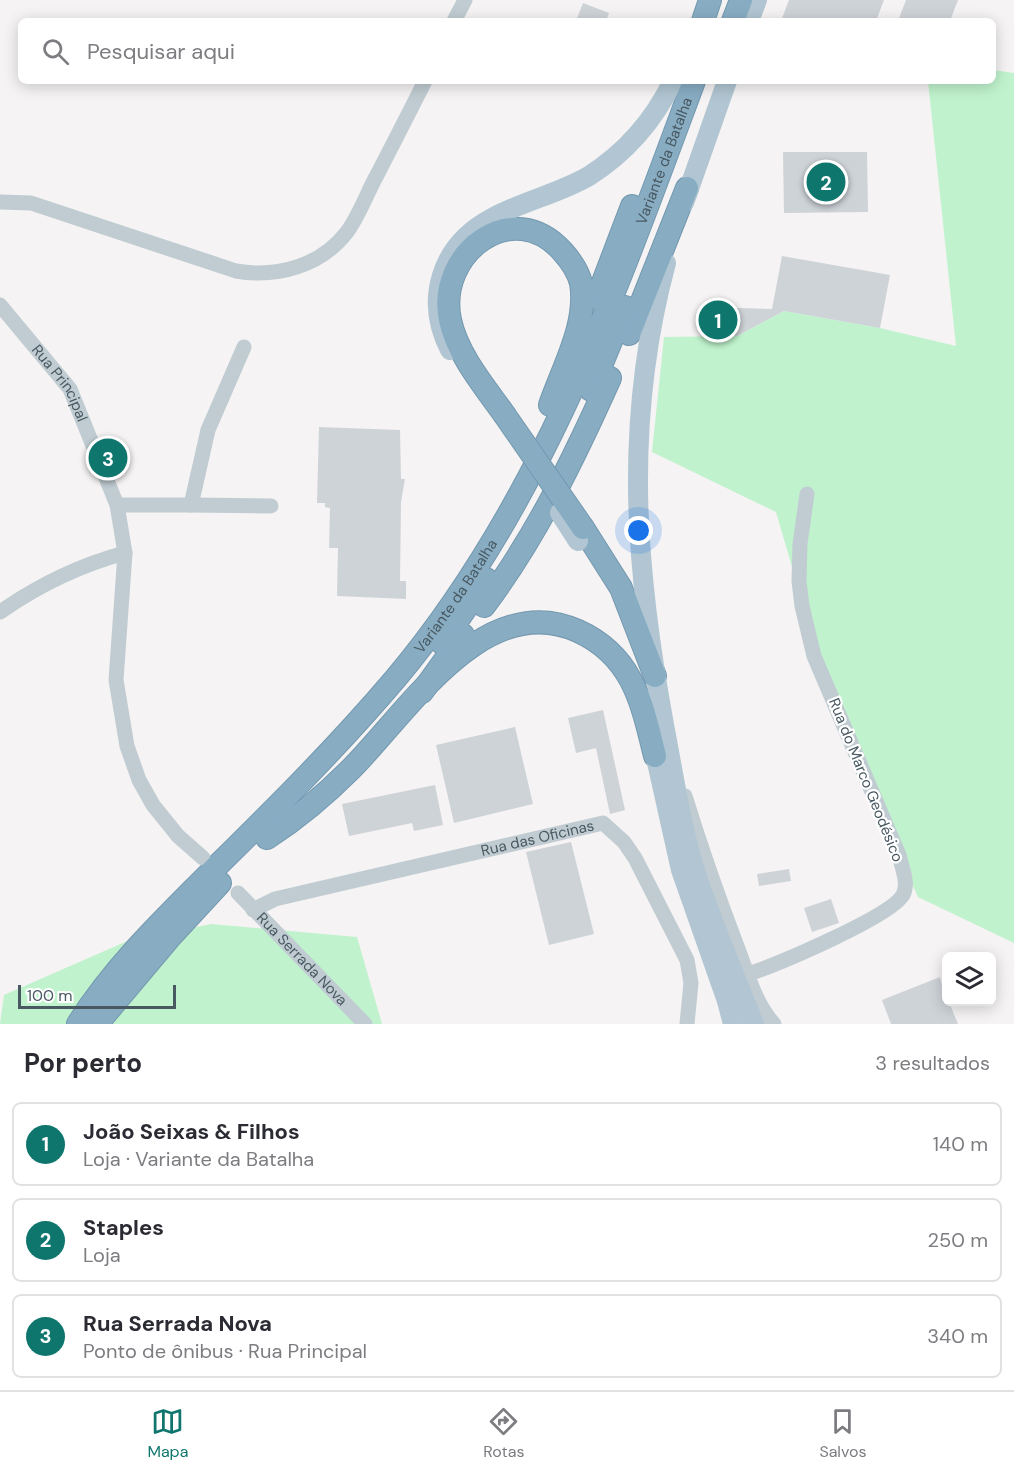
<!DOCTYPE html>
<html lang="pt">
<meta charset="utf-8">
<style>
:root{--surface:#fff;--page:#f2f2f3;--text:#2b2b33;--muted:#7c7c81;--line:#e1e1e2;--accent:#0f766e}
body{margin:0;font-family:"DM Sans",sans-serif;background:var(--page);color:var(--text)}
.controls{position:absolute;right:18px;bottom:18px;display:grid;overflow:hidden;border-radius:9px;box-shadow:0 3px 15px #0003}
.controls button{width:54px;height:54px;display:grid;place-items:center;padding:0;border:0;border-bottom:2px solid var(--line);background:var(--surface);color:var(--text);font:30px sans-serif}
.scale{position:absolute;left:18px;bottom:15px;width:158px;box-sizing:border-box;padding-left:6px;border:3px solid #495962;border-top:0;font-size:16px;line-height:21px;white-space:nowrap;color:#495962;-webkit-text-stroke:4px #fff;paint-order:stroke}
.you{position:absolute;left:639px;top:531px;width:21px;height:21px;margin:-15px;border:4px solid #fff;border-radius:50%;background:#1a73e8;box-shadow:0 0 0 9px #1a73e833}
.badge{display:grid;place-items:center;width:39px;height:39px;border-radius:50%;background:var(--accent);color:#fff;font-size:20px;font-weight:700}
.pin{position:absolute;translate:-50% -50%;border:3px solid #fff;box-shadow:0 2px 6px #0006}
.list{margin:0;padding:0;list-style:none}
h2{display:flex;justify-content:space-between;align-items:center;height:78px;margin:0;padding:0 24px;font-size:26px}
h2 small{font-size:20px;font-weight:400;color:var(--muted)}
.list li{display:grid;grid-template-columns:39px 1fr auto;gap:18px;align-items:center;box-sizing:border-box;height:84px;margin:0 12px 12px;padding:0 12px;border:2px solid var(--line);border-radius:9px}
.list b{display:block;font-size:22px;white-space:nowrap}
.list p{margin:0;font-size:20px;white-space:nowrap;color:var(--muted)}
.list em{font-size:20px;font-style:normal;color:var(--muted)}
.icon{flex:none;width:33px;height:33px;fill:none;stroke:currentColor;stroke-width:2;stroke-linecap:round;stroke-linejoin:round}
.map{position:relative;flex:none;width:1014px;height:1024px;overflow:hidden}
.search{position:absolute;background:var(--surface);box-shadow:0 3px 15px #0003;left:18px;right:18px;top:18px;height:66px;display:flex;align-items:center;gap:15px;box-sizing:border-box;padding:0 21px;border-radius:9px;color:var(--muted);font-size:22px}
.sheet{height:366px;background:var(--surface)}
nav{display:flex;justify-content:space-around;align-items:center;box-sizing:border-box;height:84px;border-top:2px solid var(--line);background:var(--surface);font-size:16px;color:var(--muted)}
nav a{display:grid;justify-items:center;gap:3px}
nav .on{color:var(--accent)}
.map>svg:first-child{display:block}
.green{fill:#c0f3cd}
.building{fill:#ced3d8}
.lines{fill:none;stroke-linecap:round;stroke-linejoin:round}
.highway-casing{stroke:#7398af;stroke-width:24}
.minor{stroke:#c0ccd2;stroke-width:15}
.major{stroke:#b1c6d2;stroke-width:20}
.highway{stroke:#88adc3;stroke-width:22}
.highway-bridge-casing{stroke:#7398af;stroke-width:24;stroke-linecap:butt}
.major-bridge{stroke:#b1c6d2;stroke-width:20}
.highway-bridge{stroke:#88adc3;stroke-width:22}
.labels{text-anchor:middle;stroke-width:4.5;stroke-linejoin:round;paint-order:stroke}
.street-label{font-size:15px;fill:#495962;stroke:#fff}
</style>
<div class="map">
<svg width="1014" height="1024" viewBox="0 0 1014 1024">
<rect width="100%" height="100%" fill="#f5f3f3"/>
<g class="green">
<path d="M993 70 1014 73V943L918 897 853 756 818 656 776 512 652 452 664 337 737 336 784 311 880 328 956 346 928 81H993Z"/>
<path d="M211 924 357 937 382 1024H0L4 995 125 942Z"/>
</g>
<g class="building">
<path d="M789 0H884L876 21H781Z"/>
<path d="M906 0H958L950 21H898Z"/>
<path d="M583 3 609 13 606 21H576Z"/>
<path d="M783 152H867L868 212 784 213Z"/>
<path d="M782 256 890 275 880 328 784 311 737 336 705 335 706 307 772 309Z"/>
<path d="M319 427 400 430 401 479H405L401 502 400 581H406V599L337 596 338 548H329L330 508 325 507V503H317Z"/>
<path d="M603 710 625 810 610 814 596 748 576 753 568 718Z"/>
<path d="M515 727 533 804 454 823 436 745Z"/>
<path d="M435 785 443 825 414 831 412 823 349 836 342 804Z"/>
<path d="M571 842 594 934 549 945 526 852Z"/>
<path d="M789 869 791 881 759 886 757 874Z"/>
<path d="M831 899 839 923 812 932 804 908Z"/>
<path d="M940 977 946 1002H949L958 1024H891L882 1000Z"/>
</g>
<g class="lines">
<defs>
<g id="highway">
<path d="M703 21 710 0"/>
<path d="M733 21 741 0"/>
<path d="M597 298 632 206"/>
<path d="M629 334 687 188"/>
<path d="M591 390 625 307"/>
<path d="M504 414C484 386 457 354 450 320 436 253 513 195 563 252 571 261 578 271 581 283 588 324 563 367 550 405"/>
<path d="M583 528 621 588 655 676"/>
<path d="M484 606C536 537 575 456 610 378"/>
<path d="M442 643 486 579"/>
<path d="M422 692 463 635"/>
<path d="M267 838C298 818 325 795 351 769 407 713 484 588 578 631 633 656 642 703 655 756"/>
<path id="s4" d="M78 1024C116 964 168 915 218 865 279 805 340 744 396 678 542 504 616 291 694 81"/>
<path d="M97 1024 171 936 220 883"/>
</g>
</defs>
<use href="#highway" class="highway-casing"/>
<g class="minor">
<path d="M454 21 465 0"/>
<path d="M0 202 31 203 236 271C277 278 321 266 347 232 359 216 367 193 377 175 393 144 409 113 425 81"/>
<path id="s1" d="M0 305 70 389 117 505 125 553 116 680 127 746 139 780 153 805 178 836 203 858"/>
<path d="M117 505H191L208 430 244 347"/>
<path d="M191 505 271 506"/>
<path d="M0 612C39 585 80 565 125 553"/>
<path d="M685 796C701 848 719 899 738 949 748 975 755 1003 774 1024"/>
<path id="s2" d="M238 893 365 1024"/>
<path id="s3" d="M253 910 275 899 603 823 624 842 635 858 687 960 691 983 687 1024"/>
<path d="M748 974C776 965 890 917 903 895 909 883 902 868 899 855L814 656 802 606 799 581 800 544 807 494"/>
</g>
<g class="major">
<path d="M749 21 757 0"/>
<path d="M684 203 727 81"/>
<path d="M666 263C623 423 635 569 665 730 674 777 681 825 695 871 712 923 734 973 754 1024"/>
<path d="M450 350C424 299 441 245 492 218 523 201 558 194 589 176 625 153 654 120 673 81"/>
<path d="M652 740 681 870 727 1001 733 1024"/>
</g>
<use href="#highway" class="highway"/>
<defs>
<path id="highway-bridge" d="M504 414 583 528"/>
</defs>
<use href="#highway-bridge" class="highway-bridge-casing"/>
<path class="major-bridge" d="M560 513 578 541"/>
<use href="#highway-bridge" class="highway-bridge"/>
</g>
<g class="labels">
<g class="street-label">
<text dy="5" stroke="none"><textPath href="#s4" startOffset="1056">Variante da Batalha</textPath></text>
<text dy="5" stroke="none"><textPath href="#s1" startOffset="99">Rua Principal</textPath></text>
<text dy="5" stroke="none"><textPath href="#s4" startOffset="572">Variante da Batalha</textPath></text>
<text transform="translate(866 780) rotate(68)" y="5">Rua do Marco Geodésico</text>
<text dy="5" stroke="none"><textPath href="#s3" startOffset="294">Rua das Oficinas</textPath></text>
<text dy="5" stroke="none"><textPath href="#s2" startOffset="92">Rua Serrada Nova</textPath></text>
</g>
</g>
</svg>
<div class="controls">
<button><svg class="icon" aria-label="layers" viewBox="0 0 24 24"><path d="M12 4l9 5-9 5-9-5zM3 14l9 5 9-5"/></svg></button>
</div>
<div class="scale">100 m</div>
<div class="you"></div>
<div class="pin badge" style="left:718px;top:320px">1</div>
<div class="pin badge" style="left:826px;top:182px">2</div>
<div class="pin badge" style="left:108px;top:458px">3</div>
<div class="search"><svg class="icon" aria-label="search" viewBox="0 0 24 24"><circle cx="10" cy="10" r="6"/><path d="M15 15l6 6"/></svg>Pesquisar aqui</div>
</div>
<section class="sheet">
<h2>Por perto<small>3 resultados</small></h2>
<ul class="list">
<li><span class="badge">1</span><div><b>João Seixas &amp; Filhos</b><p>Loja · Variante da Batalha</p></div><em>140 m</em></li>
<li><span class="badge">2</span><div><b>Staples</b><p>Loja</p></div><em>250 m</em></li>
<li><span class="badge">3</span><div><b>Rua Serrada Nova</b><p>Ponto de ônibus · Rua Principal</p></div><em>340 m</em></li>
</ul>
</section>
<nav>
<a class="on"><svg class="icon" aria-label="map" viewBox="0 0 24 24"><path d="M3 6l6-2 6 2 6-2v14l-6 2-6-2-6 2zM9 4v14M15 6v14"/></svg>Mapa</a>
<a><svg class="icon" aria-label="directions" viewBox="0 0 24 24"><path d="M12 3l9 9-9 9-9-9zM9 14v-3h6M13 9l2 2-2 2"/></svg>Rotas</a>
<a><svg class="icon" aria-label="saved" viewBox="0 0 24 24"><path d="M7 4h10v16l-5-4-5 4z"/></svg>Salvos</a>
</nav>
